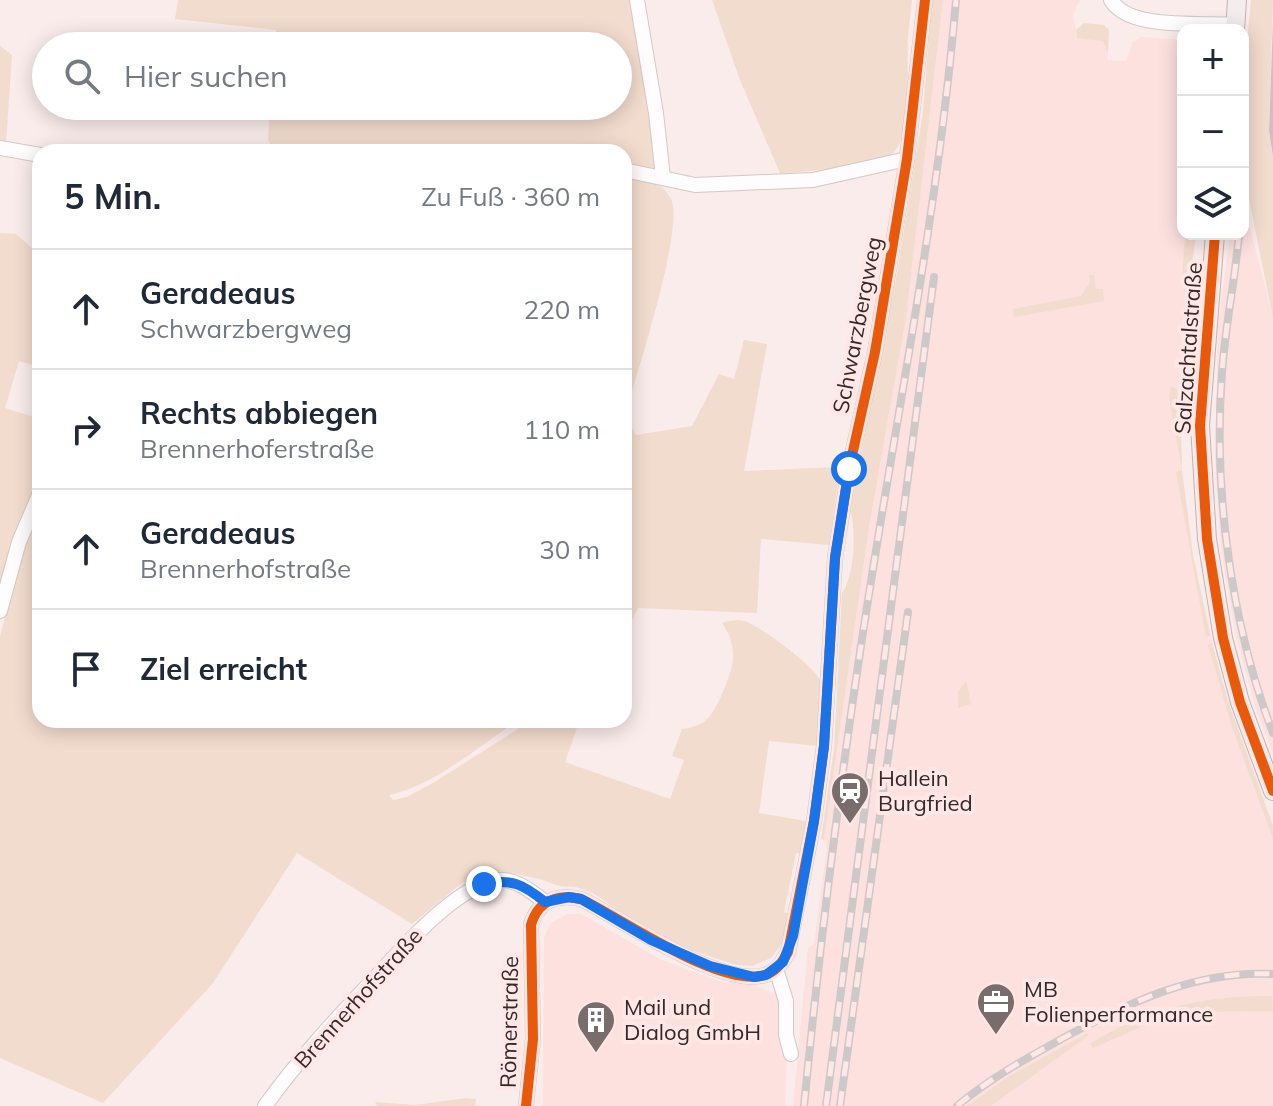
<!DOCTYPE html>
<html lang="de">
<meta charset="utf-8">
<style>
:root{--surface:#fff;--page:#f2f2f3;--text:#1f2937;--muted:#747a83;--line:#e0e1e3}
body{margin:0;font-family:Mulish,sans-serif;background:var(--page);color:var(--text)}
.controls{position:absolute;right:24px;top:24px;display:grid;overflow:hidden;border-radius:16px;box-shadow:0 4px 20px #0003}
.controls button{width:72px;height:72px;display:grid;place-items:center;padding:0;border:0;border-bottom:2px solid var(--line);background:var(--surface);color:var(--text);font:40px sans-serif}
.stop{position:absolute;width:24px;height:24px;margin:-18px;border:6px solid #1a73e8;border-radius:50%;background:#fff}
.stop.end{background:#1a73e8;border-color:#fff;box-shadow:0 2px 8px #0008}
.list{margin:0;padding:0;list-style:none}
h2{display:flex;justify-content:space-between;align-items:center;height:104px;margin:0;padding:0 32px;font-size:34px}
h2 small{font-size:26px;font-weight:400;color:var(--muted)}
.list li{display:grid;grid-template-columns:52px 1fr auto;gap:24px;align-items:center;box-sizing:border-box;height:120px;padding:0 32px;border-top:2px solid var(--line)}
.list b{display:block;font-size:30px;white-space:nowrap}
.list p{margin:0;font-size:26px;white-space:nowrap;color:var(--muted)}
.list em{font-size:26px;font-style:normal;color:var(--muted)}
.icon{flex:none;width:44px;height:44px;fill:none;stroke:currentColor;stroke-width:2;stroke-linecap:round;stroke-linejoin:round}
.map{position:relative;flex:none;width:1273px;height:1106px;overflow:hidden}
.search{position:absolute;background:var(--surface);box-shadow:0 4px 20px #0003;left:32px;top:32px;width:600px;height:88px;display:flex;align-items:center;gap:20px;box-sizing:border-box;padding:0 28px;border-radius:44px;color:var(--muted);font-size:30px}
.panel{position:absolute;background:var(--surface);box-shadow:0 4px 20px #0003;left:32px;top:144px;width:600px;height:584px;border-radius:24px}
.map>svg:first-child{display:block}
.built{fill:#fce1df}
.green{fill:#f2dccd}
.water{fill:#d6bac9}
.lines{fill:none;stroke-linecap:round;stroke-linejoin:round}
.minor-casing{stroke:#d3c8c8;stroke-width:16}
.major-casing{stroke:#c2b2b5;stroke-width:20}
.minor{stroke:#fefcfc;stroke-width:14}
.major{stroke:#f4edee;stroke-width:18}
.rail-casing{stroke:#cdc9c9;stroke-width:8}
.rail{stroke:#ffe7e5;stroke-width:5;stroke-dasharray:15;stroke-linecap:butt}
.cycleway-casing{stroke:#ffe7e5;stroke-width:15}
.cycleway{stroke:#e8590c;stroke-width:10}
.route{stroke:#1a73e8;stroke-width:10}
.labels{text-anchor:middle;stroke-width:8;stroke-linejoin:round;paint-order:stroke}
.street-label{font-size:22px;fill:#342928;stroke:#ffe7e5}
.poi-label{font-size:22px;fill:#342928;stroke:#ffe7e5;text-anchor:start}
</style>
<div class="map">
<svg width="1273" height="1106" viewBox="0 0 1273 1106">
<rect width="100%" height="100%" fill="#f9eceb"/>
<g class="built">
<path d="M943 0H1080L1073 14 1077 37 1103 41 1108 53 1107 60 1126 61 1133 42 1141 37 1183 40V234H1185L1182 275 1187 307 1180 395 1182 471 1193 555 1215 654 1227 698 1273 826V1106H991L1088 1035 1087 1033 1009 1076 967 1106H793L808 948 814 944 827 847 824 840 869 527 906 318Z"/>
<path d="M1243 219 1248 220 1273 318V753L1257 713 1236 637 1221 551 1215 464 1218 325 1230 234H1243Z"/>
<path d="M567 914H581L660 959 727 984 737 978 778 995 787 1052 785 1106H543L544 937 551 923Z"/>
</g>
<g class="green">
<path d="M178 0H631L640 61 647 81 657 167 652 169 624 167V152L273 151 268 139 270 106H618V46H275L276 30 175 19Z"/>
<path d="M712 0H912C911 12 909 25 908 37 906 64 913 132 894 152 878 167 803 172 780 173L740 80Z"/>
<path d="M932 0H943L906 318 869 527 824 840 821 839 834 749 842 593C854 578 857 529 850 511L897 273 923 112Z"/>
<path d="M1251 0H1273L1269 131 1273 156V318L1243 169V84Z"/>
<path d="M1084 23 1104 25 1109 30 1108 53 1103 41 1077 38 1076 30Z"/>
<path d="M0 46 12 55 6 143 0 142Z"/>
<path d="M624 175C642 179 662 180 671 199 685 229 635 378 625 416L636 435 692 426 719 374 734 379 744 340 767 344 744 471 840 467 829 545 761 539 757 613 638 608 624 637Z"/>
<path d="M0 233 16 234 40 255V367L19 361 5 408 40 419V486L12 549 0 595Z"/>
<path d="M1185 234H1196L1187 307 1182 275Z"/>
<path d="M1089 275H1094L1096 289H1103L1104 301 1014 317 1013 309 1081 296 1090 282Z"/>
<path d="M1171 386 1178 390 1180 395 1182 471 1193 555 1210 636 1206 637 1176 472 1182 470 1169 397Z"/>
<path d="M40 504V720H519C480 745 434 786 389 795L393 800 407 797 433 783 532 720 579 722 565 762 670 799 684 760 672 756 682 729C692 728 703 725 710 716 718 706 733 671 733 658 734 645 729 633 722 623 731 620 739 619 747 622 761 627 817 668 821 682 825 697 818 729 817 746L769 741 759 813 806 821 800 853H796L784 912 789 914 784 941 771 958 752 966 736 965 670 943 650 932 593 893 576 887 559 886 540 879 511 873 489 875 471 882H463L412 924 297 853 213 983 103 1103 0 1058V637L18 563Z"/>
<path d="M1212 643 1227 698 1273 826V839L1232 727 1208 645Z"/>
<path d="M966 681 971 704 958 708V692Z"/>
<path d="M1272 996 1273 1011 1195 1012 1148 1024 1093 1048 1090 1044C1145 1008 1207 995 1272 996Z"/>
<path d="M1087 1033 1089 1035 991 1106H967L1009 1076Z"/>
<path d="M466 1098 476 1099 475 1106H377L375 1102 416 1105Z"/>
</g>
<path class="water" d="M1273 21V156L1269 131Z"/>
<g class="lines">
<defs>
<g id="minor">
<path d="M637 0 656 113 663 177"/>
<path d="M1111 0C1129 31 1203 22 1235 25"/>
<path d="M0 148 40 155"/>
<path d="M624 170 695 185 813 180 907 159"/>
<path d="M0 611 19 542 40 493"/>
<path d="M776 969 786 1001V1035L791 1054"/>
<path d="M265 1106C298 1060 335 1020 373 980 400 951 459 881 502 880 518 880 533 893 545 902"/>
<path d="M526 1106 533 1039 531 925C538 900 558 894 581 899 621 918 725 992 768 974 778 969 783 961 788 952L814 821 824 746 835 558 849 469 875 352 907 159 925 0"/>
</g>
<g id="major">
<path d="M1235 30 1237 0"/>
<path d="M1215 234 1200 426 1207 539 1223 638 1240 702 1273 791"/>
</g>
</defs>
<use href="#minor" class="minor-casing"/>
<use href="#major" class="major-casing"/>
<use href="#minor" class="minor"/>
<use href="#major" class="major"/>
<defs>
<g id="rail">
<path d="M1239 234C1235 281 1225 327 1222 373 1213 490 1231 624 1273 733"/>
<path d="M804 1106C823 912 848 718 880 526 909 351 941 177 956 0"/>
<path d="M826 1106 934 277"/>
<path d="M840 1106 908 612"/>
<path d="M957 1106C990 1078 1027 1058 1065 1037 1130 1002 1197 970 1273 974"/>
</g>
</defs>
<use href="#rail" class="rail-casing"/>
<use href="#rail" class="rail"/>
<defs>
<g id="cycleway">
<path d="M1215 234 1200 426 1207 539 1223 638 1240 702 1273 791"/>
<path d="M526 1106 533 1039 531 925C538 900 558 894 581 899 621 918 725 992 768 974 778 969 783 961 788 952L814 821 824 746 835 558 849 469 875 352 907 159 925 0"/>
</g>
</defs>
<use href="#cycleway" class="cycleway-casing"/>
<use href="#cycleway" class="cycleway"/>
</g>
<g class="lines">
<path class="route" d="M484 884C512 878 524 885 545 902L569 897 581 899 651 940 710 966 754 977 766 975 783 962 793 936 814 821 824 746 835 558 849 469"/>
</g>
<defs>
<symbol id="station-pin" viewBox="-11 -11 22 30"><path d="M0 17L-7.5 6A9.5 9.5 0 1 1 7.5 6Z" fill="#796d6c" stroke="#ffe7e5"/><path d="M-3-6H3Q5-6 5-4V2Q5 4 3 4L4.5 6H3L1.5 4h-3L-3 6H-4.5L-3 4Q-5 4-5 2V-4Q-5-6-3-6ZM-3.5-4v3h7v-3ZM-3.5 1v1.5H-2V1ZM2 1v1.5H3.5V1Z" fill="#fff"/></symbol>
<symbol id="office-pin" viewBox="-11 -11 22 30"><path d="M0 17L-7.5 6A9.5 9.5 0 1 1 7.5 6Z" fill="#796d6c" stroke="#ffe7e5"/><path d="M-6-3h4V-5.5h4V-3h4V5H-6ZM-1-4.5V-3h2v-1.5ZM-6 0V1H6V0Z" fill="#fff"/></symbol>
<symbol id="building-pin" viewBox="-11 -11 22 30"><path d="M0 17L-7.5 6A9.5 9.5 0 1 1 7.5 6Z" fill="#796d6c" stroke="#ffe7e5"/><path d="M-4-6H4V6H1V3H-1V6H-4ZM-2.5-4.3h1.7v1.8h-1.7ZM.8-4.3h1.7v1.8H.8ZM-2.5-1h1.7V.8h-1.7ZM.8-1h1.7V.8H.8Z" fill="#fff"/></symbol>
</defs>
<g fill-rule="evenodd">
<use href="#station-pin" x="828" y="769" width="44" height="60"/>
<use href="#office-pin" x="974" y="980" width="44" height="60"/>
<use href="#building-pin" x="574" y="998" width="44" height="60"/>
</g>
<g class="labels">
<g class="street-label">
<text transform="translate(857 325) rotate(-79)" y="8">Schwarzbergweg</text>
<text transform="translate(1188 348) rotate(-86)" y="8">Salzachtalstraße</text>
<text transform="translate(358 998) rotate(-48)" y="8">Brennerhofstraße</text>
<text transform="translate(509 1022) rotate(-89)" y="8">Römerstraße</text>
</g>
<g class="poi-label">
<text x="878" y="786">Hallein<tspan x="878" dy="25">Burgfried</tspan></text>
<text x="1024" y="997">MB<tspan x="1024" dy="25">Folienperformance</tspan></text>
<text x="624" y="1015">Mail und<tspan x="624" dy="25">Dialog GmbH</tspan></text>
</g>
</g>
</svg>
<div class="controls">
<button>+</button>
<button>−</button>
<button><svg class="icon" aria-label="layers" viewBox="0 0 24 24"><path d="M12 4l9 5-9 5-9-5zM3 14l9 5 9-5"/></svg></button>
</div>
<div class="stop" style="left:849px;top:469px"></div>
<div class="stop end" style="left:484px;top:884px"></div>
<div class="search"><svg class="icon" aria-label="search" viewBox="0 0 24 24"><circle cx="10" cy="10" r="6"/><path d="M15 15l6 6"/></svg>Hier suchen</div>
<section class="panel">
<h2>5 Min.<small>Zu Fuß · 360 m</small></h2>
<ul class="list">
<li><svg class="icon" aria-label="ahead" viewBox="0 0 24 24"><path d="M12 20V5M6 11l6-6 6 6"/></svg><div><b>Geradeaus</b><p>Schwarzbergweg</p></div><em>220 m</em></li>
<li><svg class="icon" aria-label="right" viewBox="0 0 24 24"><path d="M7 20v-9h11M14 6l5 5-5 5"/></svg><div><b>Rechts abbiegen</b><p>Brennerhoferstraße</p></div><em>110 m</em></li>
<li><svg class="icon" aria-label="ahead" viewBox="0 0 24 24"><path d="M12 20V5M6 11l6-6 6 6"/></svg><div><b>Geradeaus</b><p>Brennerhofstraße</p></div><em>30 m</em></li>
<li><svg class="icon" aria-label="arrive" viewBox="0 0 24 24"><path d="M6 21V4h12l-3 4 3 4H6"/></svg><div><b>Ziel erreicht</b></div></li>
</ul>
</section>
</div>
